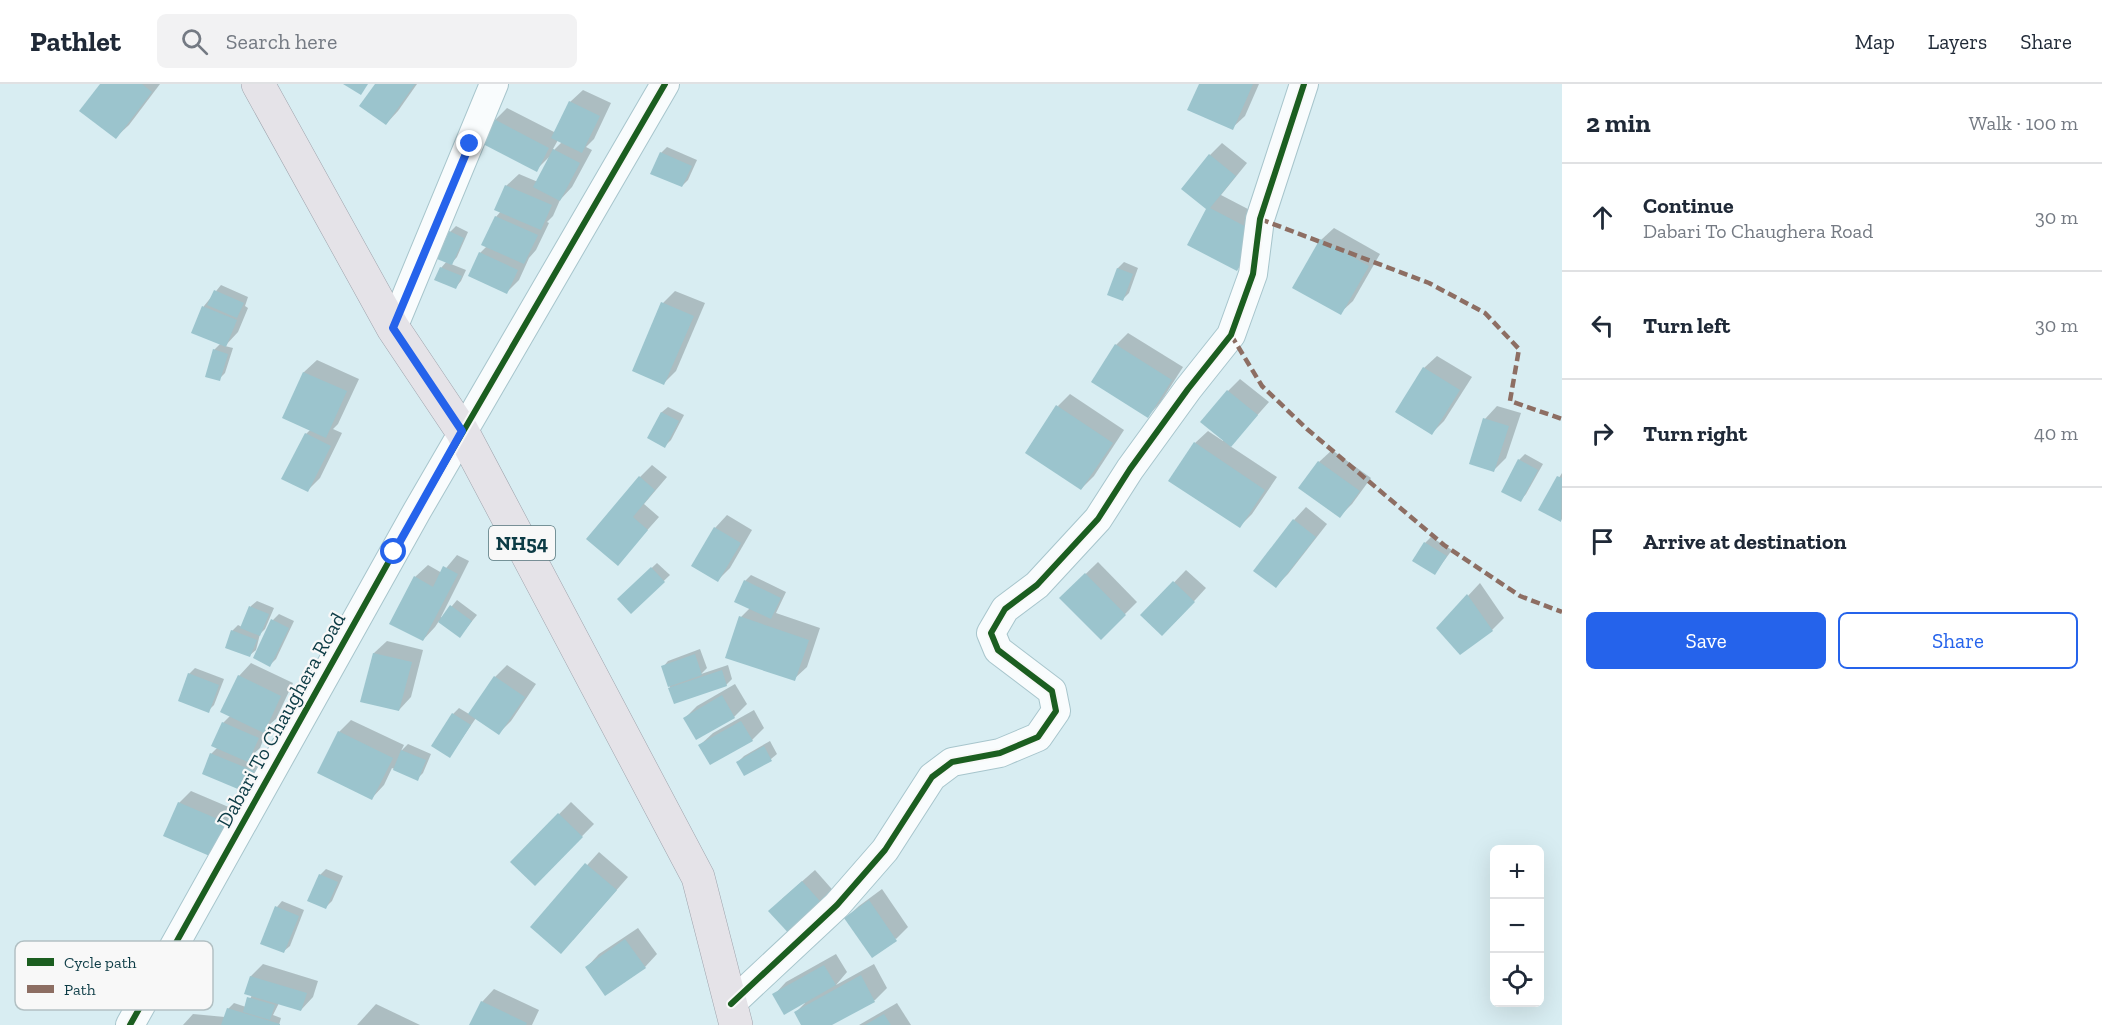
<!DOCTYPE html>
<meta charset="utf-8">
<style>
:root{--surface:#fff;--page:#f2f2f3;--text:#1f2937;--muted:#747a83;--line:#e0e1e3;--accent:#2563eb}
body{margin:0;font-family:"Zilla Slab",serif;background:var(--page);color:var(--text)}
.controls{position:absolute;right:18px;bottom:18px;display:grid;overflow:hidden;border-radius:9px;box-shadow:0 6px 24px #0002}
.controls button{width:54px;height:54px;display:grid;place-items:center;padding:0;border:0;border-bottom:2px solid var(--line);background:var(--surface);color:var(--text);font:30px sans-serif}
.stop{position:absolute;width:18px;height:18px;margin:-14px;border:4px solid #2563eb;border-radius:50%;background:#fff}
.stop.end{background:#2563eb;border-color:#fff;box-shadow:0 2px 6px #0008}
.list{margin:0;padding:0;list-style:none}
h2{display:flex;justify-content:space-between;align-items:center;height:78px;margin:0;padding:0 24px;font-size:26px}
h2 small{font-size:20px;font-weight:400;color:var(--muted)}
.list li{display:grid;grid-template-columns:39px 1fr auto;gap:18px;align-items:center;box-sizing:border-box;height:108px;padding:0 24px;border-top:2px solid var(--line)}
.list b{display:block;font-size:22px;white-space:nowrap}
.list p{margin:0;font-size:20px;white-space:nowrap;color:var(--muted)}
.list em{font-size:20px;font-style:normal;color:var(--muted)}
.actions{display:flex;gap:12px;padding:18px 24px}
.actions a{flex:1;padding:14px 0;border:2px solid var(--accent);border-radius:9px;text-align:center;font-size:21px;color:var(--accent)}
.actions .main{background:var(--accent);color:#fff}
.icon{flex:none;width:33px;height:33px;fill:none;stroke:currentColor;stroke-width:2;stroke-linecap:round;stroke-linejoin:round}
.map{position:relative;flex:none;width:1562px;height:941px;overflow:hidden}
header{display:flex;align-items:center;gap:36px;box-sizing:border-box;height:84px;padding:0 30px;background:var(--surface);border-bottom:2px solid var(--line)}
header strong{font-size:28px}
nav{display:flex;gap:33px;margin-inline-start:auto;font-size:21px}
.search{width:420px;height:54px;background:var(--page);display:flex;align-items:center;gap:15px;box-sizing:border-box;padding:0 21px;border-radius:9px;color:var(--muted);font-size:22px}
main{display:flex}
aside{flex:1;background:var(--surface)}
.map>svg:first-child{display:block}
.shadow{fill:#0003;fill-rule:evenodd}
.building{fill:#9bc4cd}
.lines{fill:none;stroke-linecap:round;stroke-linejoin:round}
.street-casing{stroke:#a7c5cc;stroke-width:30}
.primary-casing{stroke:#9fa4ad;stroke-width:34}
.street{stroke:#f9fcfd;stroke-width:28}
.primary{stroke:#e5e3e8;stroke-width:33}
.quiet{stroke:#8d6e63;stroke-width:4.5;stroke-dasharray:9 4.5;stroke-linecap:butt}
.cycleway-casing{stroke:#f8f8f8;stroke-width:10}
.cycleway{stroke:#1b5e20;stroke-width:6}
.route{stroke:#2563eb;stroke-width:8}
.labels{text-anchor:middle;stroke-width:4.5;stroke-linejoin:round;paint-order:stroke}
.shield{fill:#f8f8f8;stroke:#54747b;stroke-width:1.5}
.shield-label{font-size:20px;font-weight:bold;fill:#0d3c46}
.street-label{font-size:21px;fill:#0d3c46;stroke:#f8f8f8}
.key{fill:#f8f8f8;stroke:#b2c0c3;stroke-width:1.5}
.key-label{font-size:16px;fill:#0d3c46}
</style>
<header>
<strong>Pathlet</strong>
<div class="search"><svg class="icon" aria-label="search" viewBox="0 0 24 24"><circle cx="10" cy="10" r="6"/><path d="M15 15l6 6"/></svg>Search here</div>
<nav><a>Map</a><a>Layers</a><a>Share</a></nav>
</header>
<main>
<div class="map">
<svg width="1562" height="941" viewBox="0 0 1562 941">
<rect width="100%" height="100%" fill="#d8edf2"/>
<g class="shadow">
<path d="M102 0H160L129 41 116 53Z"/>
<path d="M377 0H417L398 27 386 40Z"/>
<path d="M1200 0H1259L1245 32 1232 44Z"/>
<path d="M583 6 611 19 594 55 586 63 592 66 572 103 560 116 553 132 547 138 549 139 536 166 529 174 519 196 507 208 480 169 487 162 496 133 501 127 506 102 519 90 538 98 549 73 536 86 495 36 507 24 556 49 570 18ZM558 56 562 58 554 66 553 65Z"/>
<path d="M1222 59 1247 79 1221 111 1269 136 1250 173 1237 185 1208 125 1210 71Z"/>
<path d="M667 63 697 76 688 96 682 102 661 69Z"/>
<path d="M456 142 468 148 457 173 451 180 466 186 461 197 456 203 441 184 447 177 450 148Z"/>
<path d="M1334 144 1380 170 1353 217 1340 229 1321 156Z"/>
<path d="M1124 178 1138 184 1129 209 1123 215 1109 210 1118 184Z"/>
<path d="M221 201 248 213 245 222 248 224 238 248 225 262 233 264 225 289 219 295 214 266 221 259 193 248 204 222Z"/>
<path d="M675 207 705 219 676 287 664 299 663 219Z"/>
<path d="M1128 249 1183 283 1160 319 1148 332 1116 261Z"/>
<path d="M1437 272 1472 293 1444 337 1432 349 1424 284Z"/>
<path d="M317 276 359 295 338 340 333 345 342 349 320 394 307 407 306 350 311 345 284 333 304 288Z"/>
<path d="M1240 295 1269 318 1230 362 1277 393 1252 430 1240 442 1195 359 1208 347 1223 357 1224 355 1228 307Z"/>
<path d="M1070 310 1124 346 1094 392 1081 405 1058 322Z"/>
<path d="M1497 322 1521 329 1506 374 1494 386 1485 335Z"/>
<path d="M668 323 684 331 671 356 665 362 649 353 662 328Z"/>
<path d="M1332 366 1371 394 1352 420 1340 432 1319 378Z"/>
<path d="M1525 370 1543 380 1526 410 1521 416 1519 376Z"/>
<path d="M652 381 667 393 644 420 659 433 618 479 640 393Z"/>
<path d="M1562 389V435L1561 437 1540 425Z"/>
<path d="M1306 423 1327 440 1288 490 1276 502 1255 486 1294 436Z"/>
<path d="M727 431 752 446 730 484 718 496 715 444Z"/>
<path d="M1431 453 1452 466 1435 489 1425 459Z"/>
<path d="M457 471 469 477 441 533 442 534 457 516 477 531 460 552 439 537 435 543 423 556 415 493 428 481 442 489Z"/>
<path d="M1098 478 1137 518 1101 554 1061 514Z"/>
<path d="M657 479 670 491 631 528 619 515Z"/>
<path d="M1186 486 1206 504 1175 538 1143 531Z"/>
<path d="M751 491 786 508 776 529 820 544 807 583 794 595 741 533 750 524 745 497Z"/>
<path d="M1480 499 1504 534 1492 546 1438 544Z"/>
<path d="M257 517 274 524 265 545 260 550 256 566 250 571 232 547 238 541 242 543 251 522Z"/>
<path d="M279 530 294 537 276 575 270 581 273 536Z"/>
<path d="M387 557 423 566 411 613 399 626 362 617 374 569Z"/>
<path d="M700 565 707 584 701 590 728 581 732 595 726 601 675 618 663 583 668 577Z"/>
<path d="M251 579 293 599 276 635 269 641 260 664 247 676 259 681 245 706 211 670 218 663 223 639 231 631 239 592Z"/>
<path d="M507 581 536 600 511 637 499 649 476 634 450 672 453 630 459 624 469 630 495 593Z"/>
<path d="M195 584 224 595 214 621 208 627 189 590Z"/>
<path d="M735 600 747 620 734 633 697 654 685 634 697 622Z"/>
<path d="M754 626 764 644 752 656 700 661 713 649Z"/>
<path d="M351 636 404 661 401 667 408 660 431 670 423 689 417 695 392 684 384 701 372 714 339 648Z"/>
<path d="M770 657 777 670 771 675 738 678 744 672Z"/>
<path d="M191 707 238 727 225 759 179 719Z"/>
<path d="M571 718 594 740 535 800 512 778Z"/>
<path d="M599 768 628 793 573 856 532 842Z"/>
<path d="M326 785 343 792 332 817 326 823 320 791Z"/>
<path d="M815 786 838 812 826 824 782 815Z"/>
<path d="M882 805 908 843 896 855 846 834 859 822Z"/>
<path d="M282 817 304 826 290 862 284 867 277 823Z"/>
<path d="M638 844 657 870 645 883H587L599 870Z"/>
<path d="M836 870 847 888 836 901 874 880 887 904 875 916 829 941H803L796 928 805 919 774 911 786 898Z"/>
<path d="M263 880 318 897 313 913 301 926 279 919 273 931 281 934 279 941H183L193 930 225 933 228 925 234 919 246 923 252 911 251 892Z"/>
<path d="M494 905 539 926 532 941H471L482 918Z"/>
<path d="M897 919 911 941H859Z"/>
<path d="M376 920 420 941H357Z"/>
</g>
<g class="building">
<path d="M100 0H142L152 8 116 55 79 27Z"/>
<path d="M343 0H368L361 11Z"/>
<path d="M375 0H415L386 41 359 22Z"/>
<path d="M1199 0H1253L1233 46 1187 26Z"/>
<path d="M569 17 600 32 582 69 551 54Z"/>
<path d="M494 35 549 64 537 88 481 59Z"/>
<path d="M553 65 580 79 560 117 533 103Z"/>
<path d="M660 68 692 82 682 103 650 90Z"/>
<path d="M1209 70 1236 92 1210 124 1258 149 1237 187 1187 161 1206 125 1181 105Z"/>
<path d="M505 101 552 121 541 146 494 126Z"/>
<path d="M495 132 538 151 524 180 481 161Z"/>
<path d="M449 147 464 154 452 181 437 175Z"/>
<path d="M1320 155 1369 182 1341 231 1292 204Z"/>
<path d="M479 168 518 186 507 210 468 192Z"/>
<path d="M440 183 462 192 456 205 434 196Z"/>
<path d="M1117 184 1133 190 1123 217 1107 211Z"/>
<path d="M214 206 244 219 237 234 207 221Z"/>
<path d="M661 218 694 232 664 301 632 287Z"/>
<path d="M202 222 237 236 226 263 191 249Z"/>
<path d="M1115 260 1172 296 1148 334 1091 298Z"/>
<path d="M213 265 228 270 220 297 205 293Z"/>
<path d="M1423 283 1460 306 1432 351 1395 328Z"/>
<path d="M303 288 347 307 326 354 282 334Z"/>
<path d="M1227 306 1258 331 1231 363 1200 338Z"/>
<path d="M1056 321 1113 359 1081 406 1025 369Z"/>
<path d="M661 328 679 337 665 364 647 354Z"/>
<path d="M1483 334 1509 342 1494 388 1469 380Z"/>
<path d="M305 349 331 362 308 408 281 395Z"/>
<path d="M1194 358 1265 406 1240 444 1168 397Z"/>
<path d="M1518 375 1538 386 1521 418 1501 408Z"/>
<path d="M1318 377 1360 407 1340 434 1298 404Z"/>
<path d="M639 392 655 406 633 433 648 446 618 482 586 455Z"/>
<path d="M1557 392 1562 394 1561 438 1538 426Z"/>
<path d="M1293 435 1316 453 1276 504 1253 487Z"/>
<path d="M714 443 741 459 718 498 691 482Z"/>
<path d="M1424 458 1447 472 1435 491 1412 477Z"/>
<path d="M443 482 458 490 423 557 389 540 414 492 433 503Z"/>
<path d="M651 483 665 498 631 530 617 515Z"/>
<path d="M1085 489 1126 531 1101 556 1059 514Z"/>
<path d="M744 496 781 514 771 535 734 518Z"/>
<path d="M1173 497 1195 518 1162 552 1140 531Z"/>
<path d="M1467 510 1493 547 1460 571 1436 544Z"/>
<path d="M450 521 472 537 460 554 438 538Z"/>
<path d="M249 522 269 530 260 552 240 544Z"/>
<path d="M739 532 809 556 795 597 725 574Z"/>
<path d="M271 535 289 544 270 583 253 574Z"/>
<path d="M231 546 257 556 250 573 225 564Z"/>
<path d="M373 569 412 578 399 627 360 618Z"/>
<path d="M695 570 702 591 668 603 661 582Z"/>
<path d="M722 586 727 602 674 620 668 604Z"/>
<path d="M188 589 219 601 209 629 178 617Z"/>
<path d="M238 591 281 612 264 649 220 628Z"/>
<path d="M494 592 525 613 499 651 468 630Z"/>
<path d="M722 611 735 634 696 656 683 634Z"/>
<path d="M452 629 471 641 450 674 431 662Z"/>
<path d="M741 637 753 657 710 681 698 661Z"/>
<path d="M222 638 259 654 248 678 211 662Z"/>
<path d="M338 647 393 674 372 716 317 689Z"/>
<path d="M764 662 772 677 744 692 736 678Z"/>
<path d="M401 666 426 676 418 697 393 686Z"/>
<path d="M210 669 254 687 245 708 202 690Z"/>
<path d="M178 718 227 739 212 773 163 752Z"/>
<path d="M558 729 583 753 535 802 510 778Z"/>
<path d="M585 779 617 806 561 870 530 843Z"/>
<path d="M319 790 338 798 326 825 307 817Z"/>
<path d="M802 797 827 825 794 855 768 827Z"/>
<path d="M869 816 897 857 872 874 844 834Z"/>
<path d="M275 822 299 832 284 869 260 860Z"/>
<path d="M625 855 646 884 605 912 585 883Z"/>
<path d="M824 881 836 901 784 931 772 910Z"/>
<path d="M861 891 875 918 832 941H801L794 928Z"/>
<path d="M250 892 307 909 301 927 244 910Z"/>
<path d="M247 913 275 921 270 936 243 928Z"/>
<path d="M481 917 527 939 526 941H469Z"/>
<path d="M227 924 280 940V941H221Z"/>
<path d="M884 930 891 941H865Z"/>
</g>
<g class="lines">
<defs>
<g id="street">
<path d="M393 244 494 0"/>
<path d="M731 920 837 821 885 766 932 693 952 678 1000 669 1038 653 1056 627 1052 607 998 566 991 549 1005 525 1037 501 1098 435 1130 385 1188 305 1231 251 1253 190 1260 135 1304 0"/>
<path d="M130 941 417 427 665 0"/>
</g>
<path id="primary" d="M258 0 393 244 462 347 698 793 736 941"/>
</defs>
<use href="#street" class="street-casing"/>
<use href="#primary" class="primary-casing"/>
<use href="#street" class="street"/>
<use href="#primary" class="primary"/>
<g class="quiet">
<path d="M1260 135 1429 199 1485 229 1519 265 1510 317 1562 335"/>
<path d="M1231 251 1262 302 1307 345 1444 461 1520 512 1562 528"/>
</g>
<defs>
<g id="cycleway">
<path d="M731 920 837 821 885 766 932 693 952 678 1000 669 1038 653 1056 627 1052 607 998 566 991 549 1005 525 1037 501 1098 435 1130 385 1188 305 1231 251 1253 190 1260 135 1304 0"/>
<path d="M130 941 417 427 665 0"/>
</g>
</defs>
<use href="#cycleway" class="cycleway-casing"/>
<use href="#cycleway" class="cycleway"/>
</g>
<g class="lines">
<path class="route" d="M394 468 462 347 393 244 470 60"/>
</g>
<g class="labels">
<rect class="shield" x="489" y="442" width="66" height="34" rx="4.5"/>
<g class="shield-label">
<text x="522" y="466">NH54</text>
</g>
<g class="street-label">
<text transform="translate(281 636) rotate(-61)" y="7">Dabari To Chaughera Road</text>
</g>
</g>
<rect x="15" y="857" width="198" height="69" rx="9" class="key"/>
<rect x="27" y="874" width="27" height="8" fill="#1b5e20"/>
<rect x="27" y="901" width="27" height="8" fill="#8d6e63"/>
<g class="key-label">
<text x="64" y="884">Cycle path</text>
<text x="64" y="911">Path</text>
</g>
</svg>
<div class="controls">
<button>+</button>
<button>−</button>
<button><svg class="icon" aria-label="locate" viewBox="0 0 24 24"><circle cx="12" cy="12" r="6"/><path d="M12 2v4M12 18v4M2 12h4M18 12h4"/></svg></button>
</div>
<div class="stop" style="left:394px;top:468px"></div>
<div class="stop end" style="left:470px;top:60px"></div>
</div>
<aside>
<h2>2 min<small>Walk · 100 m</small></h2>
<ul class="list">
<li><svg class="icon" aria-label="ahead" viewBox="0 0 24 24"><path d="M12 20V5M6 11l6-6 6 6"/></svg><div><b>Continue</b><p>Dabari To Chaughera Road</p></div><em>30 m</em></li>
<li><svg class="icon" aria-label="left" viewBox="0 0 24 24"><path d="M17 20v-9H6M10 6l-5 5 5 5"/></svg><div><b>Turn left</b></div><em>30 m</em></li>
<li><svg class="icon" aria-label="right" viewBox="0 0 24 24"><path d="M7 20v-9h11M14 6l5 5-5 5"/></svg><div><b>Turn right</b></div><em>40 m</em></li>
<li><svg class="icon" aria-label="arrive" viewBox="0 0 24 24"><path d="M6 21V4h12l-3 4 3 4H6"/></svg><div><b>Arrive at destination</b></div></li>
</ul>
<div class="actions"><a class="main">Save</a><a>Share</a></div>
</aside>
</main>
